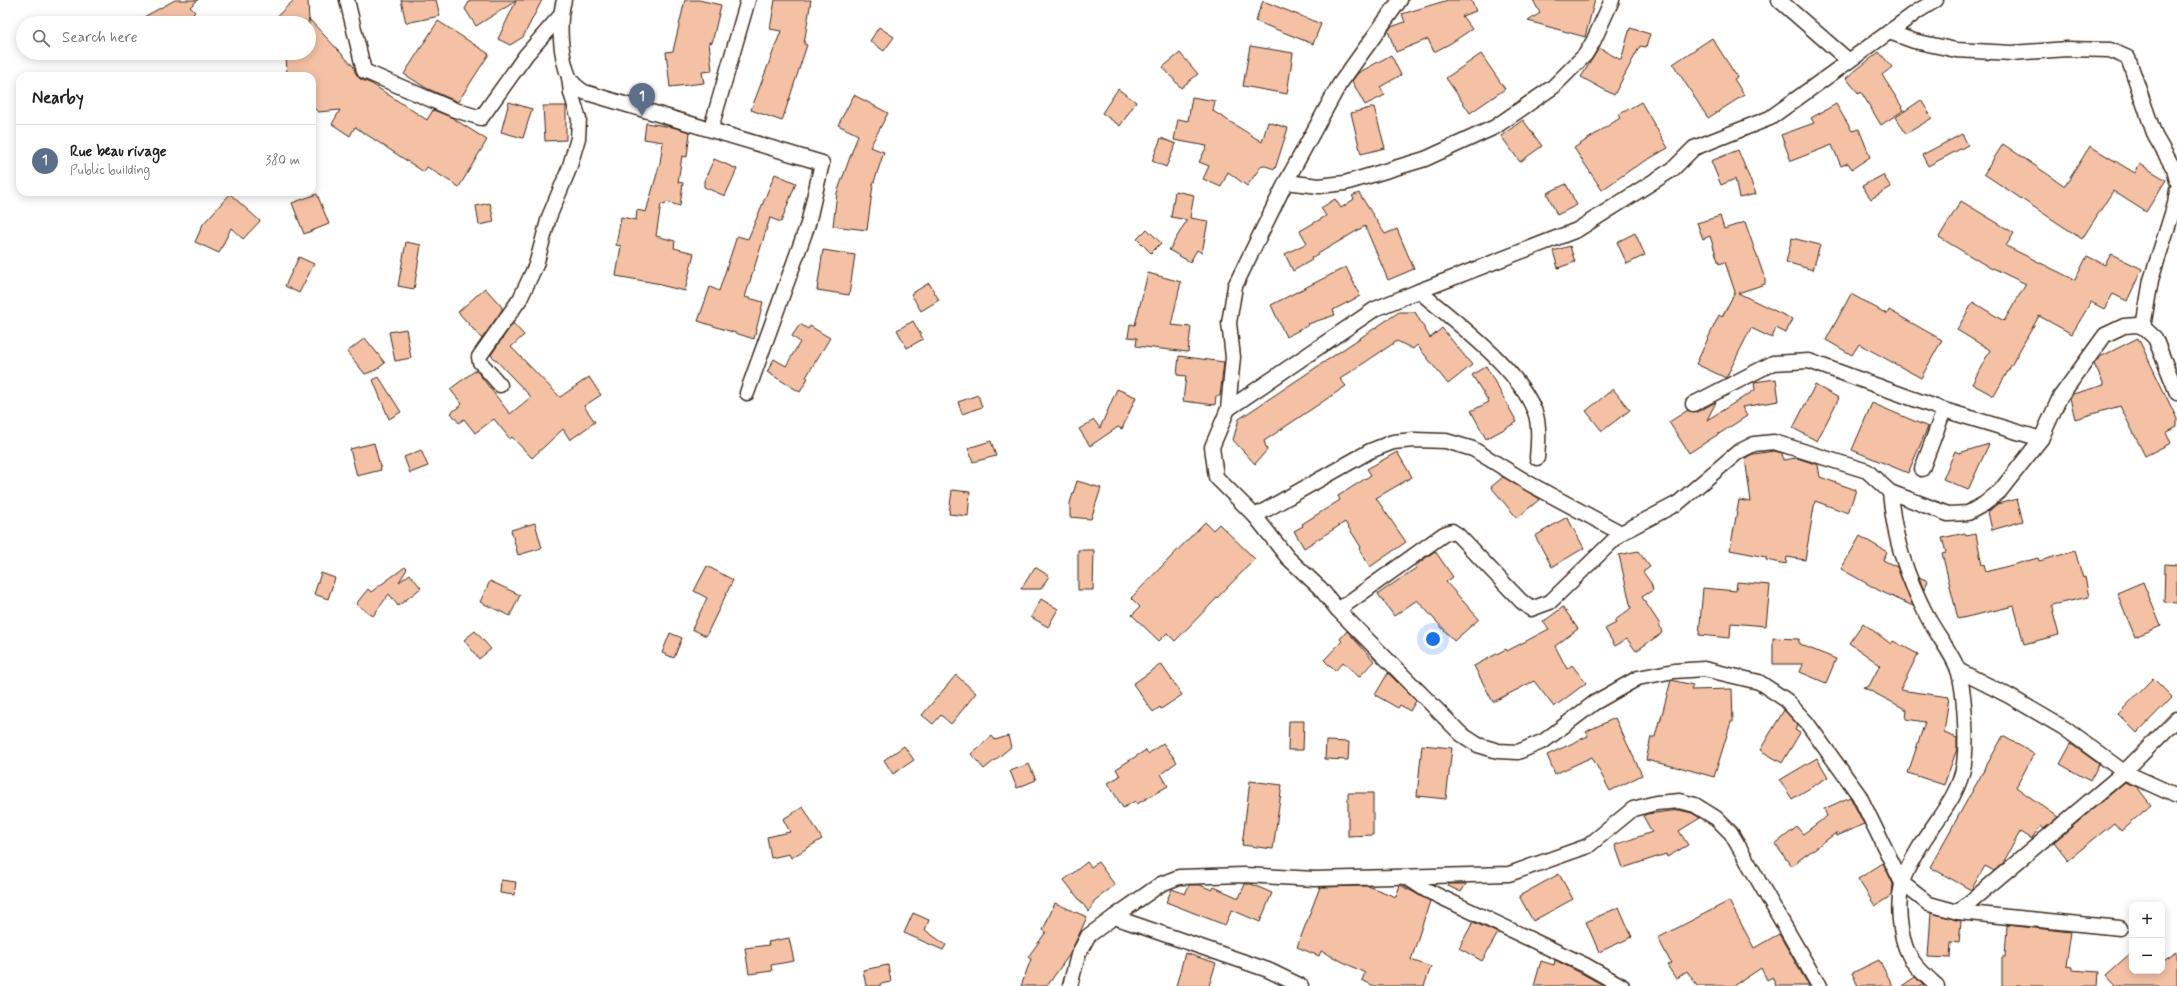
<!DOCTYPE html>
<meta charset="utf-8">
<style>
:root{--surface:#fff;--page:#f2f2f2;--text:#202124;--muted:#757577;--line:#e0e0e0;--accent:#1f6fb2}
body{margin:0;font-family:Mynerve,sans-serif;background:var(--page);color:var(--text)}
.controls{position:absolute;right:12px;bottom:12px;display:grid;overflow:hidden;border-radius:8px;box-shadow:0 2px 10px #0003}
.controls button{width:36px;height:36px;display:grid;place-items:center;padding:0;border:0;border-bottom:1px solid var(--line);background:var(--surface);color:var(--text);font:20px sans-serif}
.you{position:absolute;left:1433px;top:639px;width:14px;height:14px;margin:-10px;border:3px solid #fff;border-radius:50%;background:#1a73e8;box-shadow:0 0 0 6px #1a73e833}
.badge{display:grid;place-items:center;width:26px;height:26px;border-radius:50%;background:var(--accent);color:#fff;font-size:13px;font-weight:700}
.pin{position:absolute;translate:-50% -33px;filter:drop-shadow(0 1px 2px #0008)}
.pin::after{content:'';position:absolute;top:21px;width:14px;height:12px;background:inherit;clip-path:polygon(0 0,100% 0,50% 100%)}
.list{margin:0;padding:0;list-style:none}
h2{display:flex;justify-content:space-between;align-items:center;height:52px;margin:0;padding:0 16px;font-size:17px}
h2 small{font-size:13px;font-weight:400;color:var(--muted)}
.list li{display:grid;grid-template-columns:26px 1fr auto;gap:12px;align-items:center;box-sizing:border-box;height:72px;padding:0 16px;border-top:1px solid var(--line)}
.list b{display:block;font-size:15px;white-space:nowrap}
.list p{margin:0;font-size:13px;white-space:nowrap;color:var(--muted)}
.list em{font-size:13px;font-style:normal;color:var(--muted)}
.icon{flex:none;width:22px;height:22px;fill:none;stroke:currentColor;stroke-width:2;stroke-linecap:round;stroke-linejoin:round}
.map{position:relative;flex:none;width:2177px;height:986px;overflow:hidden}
.search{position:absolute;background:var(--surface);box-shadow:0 2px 10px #0003;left:16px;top:16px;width:300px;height:44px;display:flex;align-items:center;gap:10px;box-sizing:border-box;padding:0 14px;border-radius:22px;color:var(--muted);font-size:15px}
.panel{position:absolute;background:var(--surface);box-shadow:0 2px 10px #0003;left:16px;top:72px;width:300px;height:124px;border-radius:12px}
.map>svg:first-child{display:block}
.building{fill:#f4c1a4;stroke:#3b2a1e}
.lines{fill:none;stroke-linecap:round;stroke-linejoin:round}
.street-casing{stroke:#3b2a1e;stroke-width:17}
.street{stroke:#fff;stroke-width:14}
</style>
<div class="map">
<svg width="2177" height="986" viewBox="0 0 2177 986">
<rect width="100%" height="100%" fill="#fff"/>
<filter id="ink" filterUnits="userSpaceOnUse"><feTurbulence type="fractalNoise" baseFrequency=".025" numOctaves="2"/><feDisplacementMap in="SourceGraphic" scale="8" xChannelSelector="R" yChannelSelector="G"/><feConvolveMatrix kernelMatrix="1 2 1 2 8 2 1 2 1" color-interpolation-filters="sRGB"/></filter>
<g filter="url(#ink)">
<g class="building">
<path d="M175 0H198L190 7 195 12 184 23H133Z"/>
<path d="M294 0H308L309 22V19L354 67 355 72 360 79 372 84 427 120 433 110 451 117 487 140 459 187 427 167 424 172 355 127 350 136 332 124 340 110 318 112 312 106V76H287L286 53H309V23H270Z"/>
<path d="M401 0H436L440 16 406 23Z"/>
<path d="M470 0H542L523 37 510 45 498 39 516 1 476 26 465 9Z"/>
<path d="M685 0H699L721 5 712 43 709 42 712 71 702 72 704 83 670 87 666 52 673 51Z"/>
<path d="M775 0H811L804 44 807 45 782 121 751 110 781 31 770 29Z"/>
<path d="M1448 0H1471L1476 11 1462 16 1472 29 1451 43 1434 52 1428 39 1396 52 1388 31 1391 27 1405 22 1402 14Z"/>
<path d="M1533 0H1595L1585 37 1528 21 1540 13Z"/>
<path d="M1263 1 1321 24 1313 44 1255 21Z"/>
<path d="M438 21 489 54 458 102 426 88 404 74Z"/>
<path d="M879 27 894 37 884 51 870 41Z"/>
<path d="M1630 28 1650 34 1646 47 1640 46 1614 95 1581 77 1599 48 1621 60Z"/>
<path d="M1712 38 1737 77 1734 79 1744 95 1708 118 1673 64Z"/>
<path d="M1250 46 1293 53 1287 94 1243 86Z"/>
<path d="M1879 52 1892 67 1882 75 1904 110 1881 125 1861 92 1859 94 1846 78Z"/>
<path d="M1180 53 1198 74 1181 88 1163 67Z"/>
<path d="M1481 54 1505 89 1470 113 1446 78Z"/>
<path d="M1391 55 1401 75 1380 87 1385 95 1365 105 1352 81 1358 73Z"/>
<path d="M1118 89 1136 102 1120 126 1102 113Z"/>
<path d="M854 95 888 113 870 147 884 152 873 185 867 230 833 226 837 193 858 135 838 125Z"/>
<path d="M1192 97 1215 101 1213 111 1262 142 1268 122 1288 128 1275 169 1262 165 1247 186 1228 172 1221 187 1203 179 1209 166 1199 162 1207 146 1174 140 1178 119 1188 121Z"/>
<path d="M1921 100 1932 118 1906 134 1896 117Z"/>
<path d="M509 102 532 109 523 138 501 132Z"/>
<path d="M1641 102 1668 148 1633 168 1602 190 1574 148 1620 118 1618 115Z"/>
<path d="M1836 104 1852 131 1859 129 1870 157 1852 169 1848 163 1841 166 1832 145 1791 161 1781 135 1814 123 1811 118Z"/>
<path d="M543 106H566V140L545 141Z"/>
<path d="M1374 107 1385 148 1361 154 1351 113Z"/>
<path d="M1523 120 1542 146 1520 162 1501 136Z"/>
<path d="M646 123 672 127 690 132 687 157 682 156 678 182 683 183 680 206 666 202 665 205 661 204 656 236 675 241 674 248 694 253 685 291 660 285 661 284 616 276 621 246 616 245 621 217 636 220 637 210 646 212 660 163 663 142 644 139Z"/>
<path d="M1962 134 1968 145 1928 166 1922 155Z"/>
<path d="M1161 138 1176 144 1166 167 1152 161Z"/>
<path d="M2003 144 2065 186 2090 146 2135 173 2140 164 2166 180 2146 212 2113 191 2082 239 1984 174Z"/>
<path d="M1738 150 1756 194 1739 198 1735 179 1721 185 1711 161Z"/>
<path d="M714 159 737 169 725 196 704 187V181Z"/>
<path d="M775 174 796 183 781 222 770 218 745 297 763 302 754 339 698 321 710 287 719 291 737 236 748 239Z"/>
<path d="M1883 175 1891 187 1871 199 1862 186Z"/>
<path d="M1566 184 1577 205 1557 215 1547 193Z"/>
<path d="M1175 191 1194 195 1190 218 1208 221 1202 253 1197 250 1190 262 1169 250 1187 220 1171 217Z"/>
<path d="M1359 193 1385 234 1397 229 1414 269 1388 280 1365 226 1311 258 1312 260 1293 271 1285 254 1307 243 1300 231 1326 216 1321 208 1335 199 1341 208 1354 199 1352 196Z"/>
<path d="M230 194 260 221 243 239 231 228 219 253 195 242 203 224Z"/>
<path d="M317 194 329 224 304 234 292 203Z"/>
<path d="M1961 201 2014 233 2006 246 2075 280 2087 256 2105 265 2111 254 2142 269 2127 301 2113 294 2104 309 2091 302 2072 334 2039 316 1994 396 1972 384 1990 350 1957 330 1973 302 2004 321 2026 284 1993 268 1992 269 1939 237Z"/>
<path d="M490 203 494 222 479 225 476 206Z"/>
<path d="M1720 216 1724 229 1745 222 1765 279V284L1738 293 1792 319 1786 333 1776 328 1772 338 1751 328 1726 378 1696 364 1719 315 1722 317 1735 292 1725 262 1719 264 1710 236 1703 239 1697 223Z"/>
<path d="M1147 229 1161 243 1151 253 1137 239Z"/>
<path d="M1635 233 1645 255 1627 264 1617 242Z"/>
<path d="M1792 238 1820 245 1813 270 1786 262Z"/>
<path d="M406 242 421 245 414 289 398 286Z"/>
<path d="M1570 246 1575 262 1558 268 1553 251Z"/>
<path d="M823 250 855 255 849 295 817 290Z"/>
<path d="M299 257 314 264 299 293 285 286Z"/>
<path d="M1346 267 1360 296 1333 310 1335 315 1308 324 1309 325 1286 337 1271 305Z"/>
<path d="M1148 273 1181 282 1171 325 1191 327 1188 352 1136 346 1137 338 1128 337 1130 324 1135 325Z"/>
<path d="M929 283 939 300 921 311 911 294Z"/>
<path d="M485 288 502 307V310L482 339 458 312Z"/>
<path d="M1851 294 1887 314 1889 310 1942 340 1921 378 1859 344 1852 355 1826 340Z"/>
<path d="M1399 312H1415L1430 338 1442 328 1472 365 1448 384 1417 345 1413 349 1397 341 1340 379 1346 386 1264 441 1267 450 1255 464 1233 440 1239 419Z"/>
<path d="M913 321 923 339 907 348 897 330Z"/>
<path d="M513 323 524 335 511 347 560 397 589 377 601 395 584 406 595 422 570 440 563 429 532 458 512 437 510 439 494 419 475 433 464 419 459 423 451 413 462 404 450 389 476 370 510 414 531 397 491 355Z"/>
<path d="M800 324 808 329 810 326 830 338 806 377 808 378 800 392 767 372 774 359 786 366 800 342 792 336Z"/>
<path d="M406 329 411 358 395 361 389 332Z"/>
<path d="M365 338 385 363 376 370 365 374 347 352Z"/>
<path d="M2138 338 2177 419V427L2166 433 2171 443 2145 456 2120 406 2075 419 2070 398 2073 394 2104 385 2094 364 2100 357Z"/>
<path d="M1179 356 1224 362 1220 396H1216L1215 405 1183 401 1186 376 1177 375Z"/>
<path d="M1486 366 1517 422 1486 439 1471 411 1489 402 1472 375Z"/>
<path d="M379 377 401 412 389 419 373 380Z"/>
<path d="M1776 379 1779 401 1742 407 1747 416 1689 453 1669 422 1688 410 1697 412 1716 402 1707 420 1755 390 1754 382Z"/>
<path d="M1815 385 1839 398 1817 441 1793 428Z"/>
<path d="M1117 389 1136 397 1122 429 1118 427 1090 446 1079 429 1094 420 1100 428Z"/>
<path d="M1613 389 1630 410 1602 431 1586 411Z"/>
<path d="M978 395 982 407 962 414 958 402Z"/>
<path d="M1872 403 1928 427 1908 473 1852 450Z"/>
<path d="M991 441 996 456 973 462 968 448Z"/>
<path d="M374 443 381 470 357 476 350 449Z"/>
<path d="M1989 444 1968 490 1943 479 1955 451 1959 453Z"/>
<path d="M421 450 428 466 410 473 404 457Z"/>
<path d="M1774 451 1782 453 1783 460 1797 458 1818 465 1820 477 1856 490 1848 513 1815 501 1805 560 1787 557 1786 564 1766 560V557L1730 550 1739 500 1751 502 1745 458 1754 454Z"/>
<path d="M1397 452 1412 477 1376 498 1406 542 1370 567 1359 549 1361 547 1345 522 1304 548 1294 531 1303 526 1302 524 1340 500 1338 496 1371 475 1367 469Z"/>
<path d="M1503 477 1540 499 1517 518 1491 487Z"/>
<path d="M1077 481 1101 488 1091 519 1070 517V503Z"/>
<path d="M952 490 970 492 968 516 949 514Z"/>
<path d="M2017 499 2023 521 1992 530 1988 512 1997 504Z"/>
<path d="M1567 517 1584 548 1552 567 1535 536Z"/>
<path d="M1205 522 1213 530 1219 524 1255 559 1175 641 1167 633 1159 641 1132 615 1140 607 1131 598Z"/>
<path d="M535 523 542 548 518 555 511 530Z"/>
<path d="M1965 533 1966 536 1976 534 1982 565 1984 564 1986 572 2038 558 2039 561 2075 551 2083 578 2085 577 2089 597 2051 605 2059 635 2024 644 2014 606 1958 619 1942 553 1946 552 1942 538Z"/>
<path d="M1860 536 1887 552 1883 560 1897 567 1913 606 1880 591 1841 569Z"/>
<path d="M1078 550H1094L1093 590H1078Z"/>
<path d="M1435 551 1453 577 1446 582 1479 619 1454 641 1417 600 1394 616 1378 594 1416 568 1415 566Z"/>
<path d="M1638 551 1650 567 1643 572 1651 583 1653 590 1642 597 1659 623 1662 633 1636 651 1627 639 1615 646 1605 629 1616 623 1614 621 1631 608 1619 555Z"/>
<path d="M2165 564 2177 565V603L2164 602Z"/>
<path d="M707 566 733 580 706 636 692 629 707 598 694 591Z"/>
<path d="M405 567 407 569 399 582 410 574 421 588 398 606 389 594 373 616 356 604 368 589 371 592Z"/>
<path d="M1035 567 1049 576 1041 589H1021Z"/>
<path d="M321 573 335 578 328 599 314 594Z"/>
<path d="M1919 577 1928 581 1924 590 1921 583Z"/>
<path d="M490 581 520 595 510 616 480 602Z"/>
<path d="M1737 582 1770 585 1766 626 1731 623 1730 638 1699 635 1703 588 1736 591Z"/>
<path d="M2143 582 2161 626 2135 637 2117 593Z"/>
<path d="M1041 599 1058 609 1048 627 1031 617Z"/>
<path d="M1563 607 1578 629 1555 646 1567 669 1572 665 1586 683 1554 707 1534 681 1493 702 1474 666 1506 649 1507 651 1549 629 1543 622Z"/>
<path d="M1863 623 1891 644 1893 641 1918 654 1900 690 1949 697 1944 733 1957 738V749L1944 785 1908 773 1925 722 1906 719 1907 710 1863 687 1869 686 1880 665 1849 643Z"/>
<path d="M475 631 491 649 479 659 464 640Z"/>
<path d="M1347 631 1374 661 1359 677 1343 662 1335 671 1324 660 1342 641 1340 639Z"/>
<path d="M670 633 682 638 674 658 662 653Z"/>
<path d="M1773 638 1799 639V644L1836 659 1826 683 1800 672 1803 664H1773Z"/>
<path d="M1161 664 1182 695 1161 709 1160 707 1153 712 1133 684Z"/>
<path d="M1388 673 1416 701 1410 711 1400 705 1398 708 1375 695Z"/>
<path d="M956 675 976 693 951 724 941 715 933 724 922 715Z"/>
<path d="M2153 678 2172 697 2137 733 2118 714Z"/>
<path d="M1671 680 1693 685 1691 690 1732 689 1733 722H1731L1714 777 1679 767 1680 768 1646 760 1651 737H1655L1659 721 1660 722Z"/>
<path d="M1784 710 1798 725 1795 730 1800 733 1782 763 1760 750Z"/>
<path d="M1615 718 1642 775 1610 791 1592 757 1555 774 1547 755 1588 736 1585 732Z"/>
<path d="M1289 721H1304L1303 750H1288Z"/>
<path d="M992 736 995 740 1008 736 1011 747 984 769 971 754Z"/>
<path d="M2003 736 2034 754 2016 787 2058 817 2044 829 2041 826 2031 839 2020 832 2003 863 1994 871 1985 866 1971 890 1930 867Z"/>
<path d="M1326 741 1349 742 1348 760 1325 759Z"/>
<path d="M1163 743 1177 762 1161 774 1168 786 1137 804 1135 801 1123 808 1108 783 1120 776 1116 769 1146 750 1148 754Z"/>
<path d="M2071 744 2099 764 2090 781 2060 764Z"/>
<path d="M1422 745 1452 748 1446 799 1417 796Z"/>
<path d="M904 746 914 760 893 774 884 760Z"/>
<path d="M1817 758 1828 777 1792 799 1780 780Z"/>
<path d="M1029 764 1036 780 1017 788 1010 771Z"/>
<path d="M1250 781 1282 785 1273 849 1242 845Z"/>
<path d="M2125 782 2137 787 2151 805 2121 831 2114 823 2068 860 2054 842Z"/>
<path d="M1348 793H1373V835L1348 836Z"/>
<path d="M1850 797 1864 824 1837 836 1836 833 1791 866 1775 844 1797 827 1803 834 1827 816 1824 809Z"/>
<path d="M803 807 822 839 791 858 789 854 771 858 767 837 790 832 783 819Z"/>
<path d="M1679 810 1692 813 1700 818 1679 831 1688 845 1667 857 1666 854 1623 868 1615 845 1652 832 1643 816 1647 814Z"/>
<path d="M1087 862 1091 867 1098 862 1115 885 1094 901 1089 912 1064 880Z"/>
<path d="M1883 863 1893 884 1892 895 1875 906 1858 879Z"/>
<path d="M1559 874 1573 899 1533 921 1519 896Z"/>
<path d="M501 880 516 882 514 895 500 893Z"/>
<path d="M1245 884H1251L1272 893 1260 922 1232 910 1225 925 1166 902 1172 889 1185 894 1189 885H1200L1212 890 1214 887 1239 898Z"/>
<path d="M1449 884H1466L1461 892 1448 886Z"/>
<path d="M1400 885 1430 901 1411 960 1431 967 1424 986H1374L1362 980 1365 973 1321 951 1319 956 1297 947 1320 887 1368 886 1396 897Z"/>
<path d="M1729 901 1754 948 1779 934 1809 986H1776L1772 977 1767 980 1761 968 1734 986H1697L1687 971 1676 979 1667 965 1671 963 1658 938Z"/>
<path d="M1055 903 1087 917 1070 954 1047 986H1021L1031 959 1028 957 1046 932 1043 930Z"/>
<path d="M1619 907 1632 937 1599 952 1586 922Z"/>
<path d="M913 913 929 920 925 930 946 945 943 950 904 933Z"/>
<path d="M1931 913 1961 921 1959 943 1951 942 1950 958 1928 957Z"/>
<path d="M1473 922 1498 933 1482 961 1459 948Z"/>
<path d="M2007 925 2071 932 2066 966 2072 967V970L2099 972 2098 986H2002V957H2005Z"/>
<path d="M789 938 794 961 771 965 772 971 749 974 745 948 769 945 768 942Z"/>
<path d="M2132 952V971H2162V962L2177 952V986H2116L2106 975Z"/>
<path d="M1185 953 1216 963 1209 986H1176Z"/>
<path d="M1555 960 1581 973 1605 986H1534L1541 961 1554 965Z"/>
<path d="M1879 960 1893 986H1858L1852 973Z"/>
<path d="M888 965 891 982 880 984V986H866L863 970Z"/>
<path d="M1915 977 1924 986H1902Z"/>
</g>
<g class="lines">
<defs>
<g id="street">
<path d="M347 0 364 71 455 110 481 118 526 55 560 16"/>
<path d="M564 0C558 22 560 55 569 77 572 84 578 88 584 92L822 163 808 224 747 393"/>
<path d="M1400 0 1339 85 1286 182 1235 286 1229 323 1233 357 1228 409 1212 447 1216 477 1255 516 1288 558 1320 588 1338 610 1461 734 1478 745 1498 751 1518 752 1544 741 1594 703 1638 678 1674 671 1704 669 1759 682 1786 700 1807 723 1859 795 1902 883 1929 904 1958 912 2120 928"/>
<path d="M1779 0 1849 61"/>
<path d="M1889 32 1914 41 1956 50 2012 53 2067 49 2110 50 2128 58 2155 136 2174 169 2177 181"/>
<path d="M711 128 748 0"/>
<path d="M1286 182 1319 186 1345 183 1425 159 1495 127 1553 87 1585 55 1593 42 1612 0"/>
<path d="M1419 291 1577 230 1673 169 1694 148 1770 118 1918 11 1936 0"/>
<path d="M2143 327 2151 280 2175 204 2177 190"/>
<path d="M500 385 480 362 479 357 520 299 536 265 549 217 569 169 578 138 579 119 571 93 569 77"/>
<path d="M1693 404 1773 363 1809 361 1944 410 2041 439"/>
<path d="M1228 409 1375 309 1419 291C1456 323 1517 366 1535 412 1540 426 1538 444 1537 458"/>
<path d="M1922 469 1944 410"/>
<path d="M1890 492 1948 514 1968 513 1984 504 2000 491 2041 439 2060 397 2105 335 2124 326 2137 325 2143 327 2155 338 2177 393"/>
<path d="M1255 516 1370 451 1393 442 1414 440 1446 441 1473 449 1530 484 1621 533 1550 602 1531 609 1521 601 1458 535 1452 531 1444 534 1338 610"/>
<path d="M1621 533 1678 503 1738 452 1754 444 1774 442 1867 471 1890 492C1894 539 1906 575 1928 618 1936 633 1953 655 1958 670 1965 692 1967 741 1964 764 1959 796 1938 817 1922 843 1916 853 1904 873 1902 884 1897 905 1899 935 1909 955 1915 967 1927 977 1937 986"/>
<path d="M1958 670 2009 696 2064 728 2124 772 2177 796"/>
<path d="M1406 877 1426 890 1585 965 1622 986"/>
<path d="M1958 912 2124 772 2177 719"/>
<path d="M1114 917 1161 884 1179 877 1244 875 1315 879 1509 874 1588 846 1633 809 1656 803 1680 801 1695 805 1716 818 1731 833 1819 986"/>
<path d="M1070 986 1078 955 1088 936 1114 917 1268 970 1301 986"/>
</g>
</defs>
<use href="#street" class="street-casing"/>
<use href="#street" class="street"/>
</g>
</g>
</svg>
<div class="controls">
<button>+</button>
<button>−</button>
</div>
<div class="you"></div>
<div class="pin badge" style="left:642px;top:116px;background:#5c6f8a">1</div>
<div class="search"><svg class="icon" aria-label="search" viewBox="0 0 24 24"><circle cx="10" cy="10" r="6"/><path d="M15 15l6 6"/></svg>Search here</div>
<section class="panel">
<h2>Nearby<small></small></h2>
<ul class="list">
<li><span class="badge" style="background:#5c6f8a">1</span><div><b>Rue beau rivage</b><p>Public building</p></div><em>380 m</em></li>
</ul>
</section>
</div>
